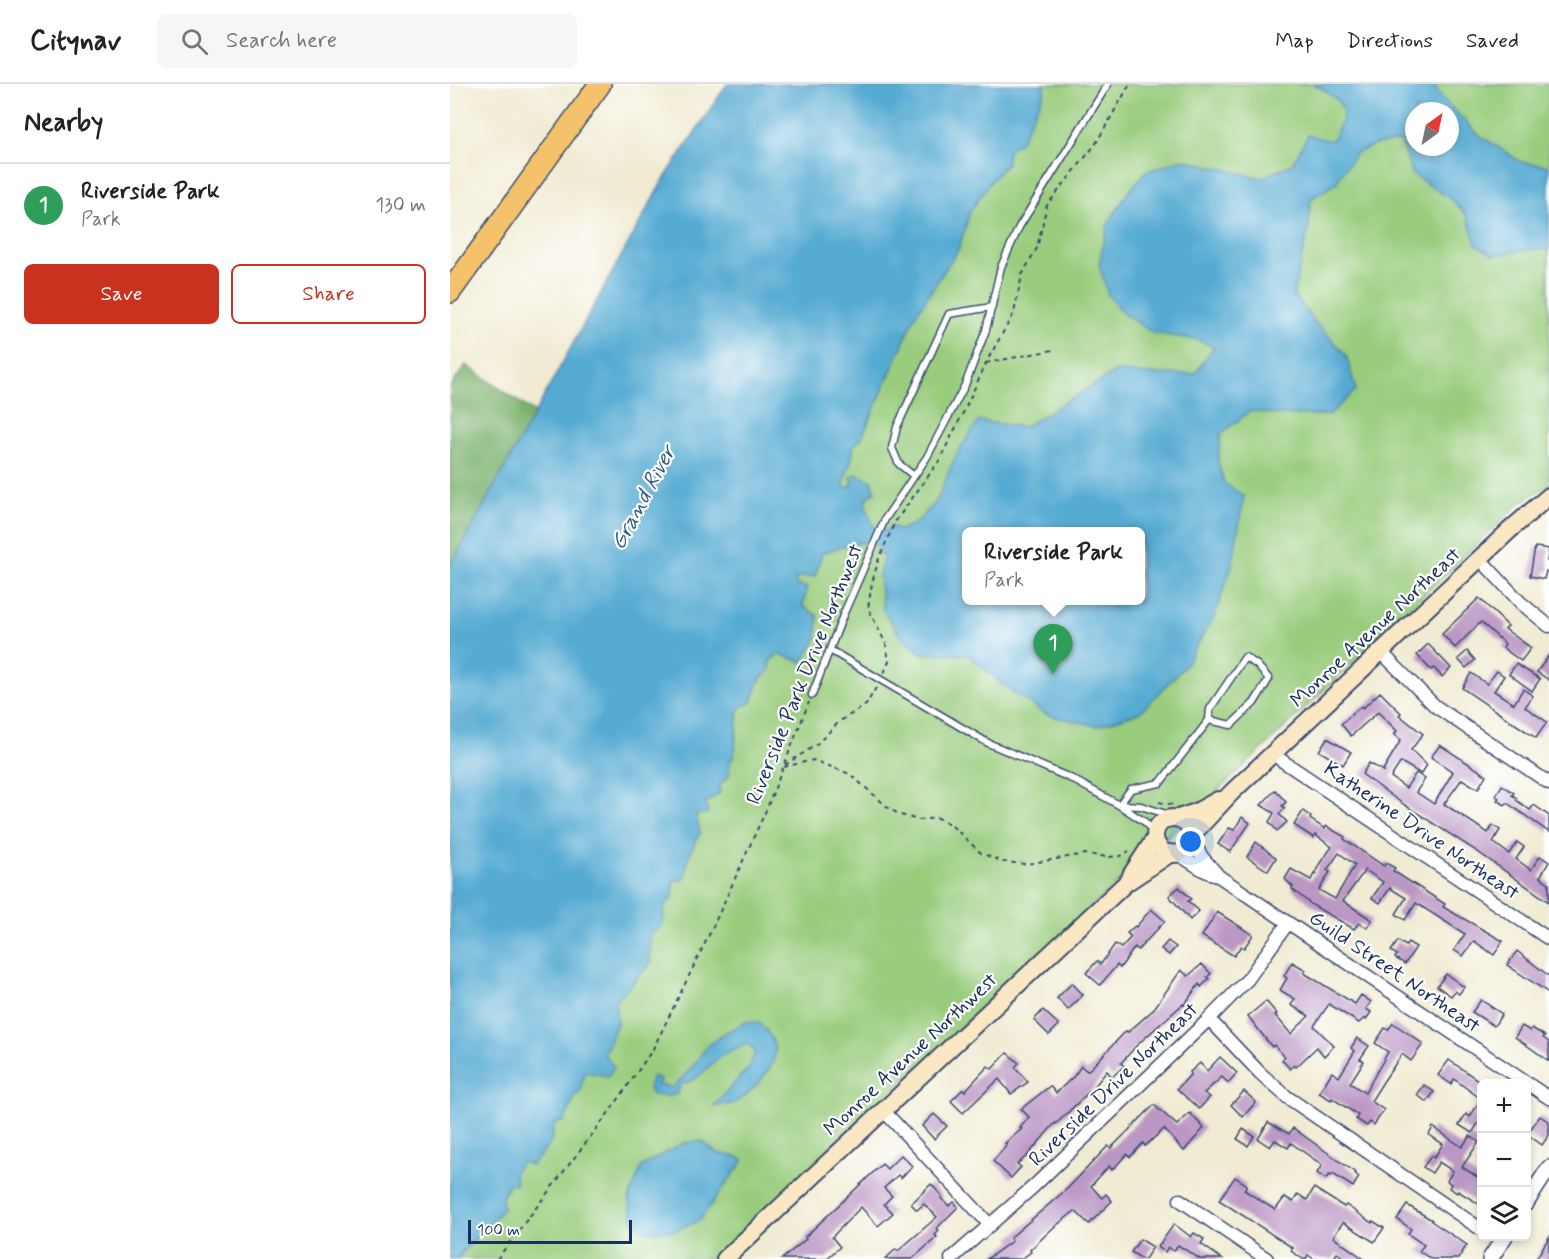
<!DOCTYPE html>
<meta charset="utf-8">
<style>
:root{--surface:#fff;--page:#f6f6f6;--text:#222;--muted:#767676;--line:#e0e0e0;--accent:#c8321e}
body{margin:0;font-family:Mynerve,sans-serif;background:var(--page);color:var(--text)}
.controls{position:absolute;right:18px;bottom:18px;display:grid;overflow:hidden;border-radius:9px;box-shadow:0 3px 9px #0003}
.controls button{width:54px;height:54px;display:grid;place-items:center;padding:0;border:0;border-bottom:2px solid var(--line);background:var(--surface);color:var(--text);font:30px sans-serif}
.compass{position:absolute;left:955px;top:18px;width:54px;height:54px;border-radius:50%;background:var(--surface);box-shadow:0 3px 9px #0003;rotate:33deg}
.scale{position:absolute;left:18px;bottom:15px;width:164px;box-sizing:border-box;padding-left:6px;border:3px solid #1b2f5e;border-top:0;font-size:16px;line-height:21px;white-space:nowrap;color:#1b2f5e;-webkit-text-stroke:4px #fff;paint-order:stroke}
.you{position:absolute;left:741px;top:758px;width:21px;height:21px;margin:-15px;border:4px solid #fff;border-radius:50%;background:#1a73e8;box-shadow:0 0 0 9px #1a73e833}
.badge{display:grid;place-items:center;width:39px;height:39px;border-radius:50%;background:var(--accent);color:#fff;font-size:20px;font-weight:700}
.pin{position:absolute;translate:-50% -50px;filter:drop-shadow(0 2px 3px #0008)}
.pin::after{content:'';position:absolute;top:32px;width:21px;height:18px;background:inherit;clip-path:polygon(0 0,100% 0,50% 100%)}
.popup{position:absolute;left:512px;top:443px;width:183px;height:78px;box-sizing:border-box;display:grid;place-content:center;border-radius:9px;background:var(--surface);filter:drop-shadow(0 2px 4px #0005);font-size:20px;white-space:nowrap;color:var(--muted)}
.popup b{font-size:22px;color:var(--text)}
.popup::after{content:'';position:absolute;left:50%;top:100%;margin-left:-12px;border:12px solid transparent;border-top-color:var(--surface)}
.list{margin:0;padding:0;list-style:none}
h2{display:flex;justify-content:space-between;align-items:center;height:78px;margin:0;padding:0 24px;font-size:26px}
h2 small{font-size:20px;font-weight:400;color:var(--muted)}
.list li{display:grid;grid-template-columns:39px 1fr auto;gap:18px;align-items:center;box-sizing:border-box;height:84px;padding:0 24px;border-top:2px solid var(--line)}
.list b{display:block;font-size:22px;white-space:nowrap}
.list p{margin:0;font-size:20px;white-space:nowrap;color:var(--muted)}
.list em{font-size:20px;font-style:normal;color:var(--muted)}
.actions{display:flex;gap:12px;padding:18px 24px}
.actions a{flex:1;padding:14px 0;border:2px solid var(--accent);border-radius:9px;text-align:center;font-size:21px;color:var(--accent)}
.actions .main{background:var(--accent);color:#fff}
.icon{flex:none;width:33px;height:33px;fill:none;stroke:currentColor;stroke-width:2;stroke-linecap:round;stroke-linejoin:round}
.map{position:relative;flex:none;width:1099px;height:1175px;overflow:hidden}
header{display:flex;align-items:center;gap:36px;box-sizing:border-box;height:84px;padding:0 30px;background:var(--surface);border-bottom:2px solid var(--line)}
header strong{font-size:28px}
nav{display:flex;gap:33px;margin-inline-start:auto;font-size:21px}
.search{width:420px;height:54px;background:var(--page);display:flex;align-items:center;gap:15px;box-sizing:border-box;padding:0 21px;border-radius:9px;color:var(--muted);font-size:22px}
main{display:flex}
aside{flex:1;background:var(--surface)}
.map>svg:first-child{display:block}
.green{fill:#99cc7d;stroke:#5a7e6e;stroke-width:1.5;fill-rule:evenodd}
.forest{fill:#7ab06c;stroke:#4a7065;stroke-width:1.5}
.water{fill:#57abd3;stroke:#396d98;stroke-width:1.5;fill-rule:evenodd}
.building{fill:#bb97c5;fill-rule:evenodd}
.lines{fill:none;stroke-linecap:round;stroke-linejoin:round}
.service-casing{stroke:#3b4b6f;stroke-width:9}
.minor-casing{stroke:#3b4b6f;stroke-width:15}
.tertiary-casing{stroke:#3b4b6f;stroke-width:18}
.secondary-casing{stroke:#3b4b6f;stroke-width:20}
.motorway-casing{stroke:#3b4b6f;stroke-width:24}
.path{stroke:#3b4b6f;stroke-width:2;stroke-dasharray:4.5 4.5;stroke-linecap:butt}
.service{stroke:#fff;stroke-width:6}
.minor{stroke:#fff;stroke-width:12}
.tertiary{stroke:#fff;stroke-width:15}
.secondary{stroke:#fae7c3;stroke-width:16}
.motorway{stroke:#f3c26a;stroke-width:21}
.labels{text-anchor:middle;stroke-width:4.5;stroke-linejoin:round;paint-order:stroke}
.street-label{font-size:21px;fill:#1b2f5e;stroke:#fff}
.water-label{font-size:22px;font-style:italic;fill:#305a87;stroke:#fff}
</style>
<header>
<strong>Citynav</strong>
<div class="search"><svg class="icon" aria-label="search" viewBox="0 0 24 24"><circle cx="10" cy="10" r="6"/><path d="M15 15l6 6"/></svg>Search here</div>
<nav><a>Map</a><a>Directions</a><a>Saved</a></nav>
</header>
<main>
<aside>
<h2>Nearby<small></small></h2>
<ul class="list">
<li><span class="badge" style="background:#2e9e5b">1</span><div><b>Riverside Park</b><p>Park</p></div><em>130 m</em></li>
</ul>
<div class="actions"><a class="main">Save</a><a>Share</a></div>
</aside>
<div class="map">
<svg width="1099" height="1175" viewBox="0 0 1099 1175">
<rect width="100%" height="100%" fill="#fff"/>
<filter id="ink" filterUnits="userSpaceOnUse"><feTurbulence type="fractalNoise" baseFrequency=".0167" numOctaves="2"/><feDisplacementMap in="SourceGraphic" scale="12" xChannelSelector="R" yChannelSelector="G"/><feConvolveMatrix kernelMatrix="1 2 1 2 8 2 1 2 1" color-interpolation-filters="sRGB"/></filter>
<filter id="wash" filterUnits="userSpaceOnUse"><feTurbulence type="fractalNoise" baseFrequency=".008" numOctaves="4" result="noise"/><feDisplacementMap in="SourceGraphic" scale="24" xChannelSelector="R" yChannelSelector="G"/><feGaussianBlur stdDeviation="1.35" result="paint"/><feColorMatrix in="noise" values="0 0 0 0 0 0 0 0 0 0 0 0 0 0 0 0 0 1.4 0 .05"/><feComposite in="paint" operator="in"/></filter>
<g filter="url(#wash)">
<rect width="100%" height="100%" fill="#f0ebd2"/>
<path class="green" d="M595 0H1099V401L1072 417 790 686 379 1065 264 1175H4C13 1173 14 1162 22 1158L52 1125V1114L59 1099 66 1100 63 1088 72 1077 82 1081 104 1040 114 1037 126 1010 130 1008 135 988 154 970 167 939 165 918 200 880V852L213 841 214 823 223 812V797L235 795 239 770 250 749 246 731 256 719 269 709V702L279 691 280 677 284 672 289 624 302 618 310 595 320 586 319 578 329 570 353 522 345 494 372 469 415 421 418 413 403 397 399 404 394 403C394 387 404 379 403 362L411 355 465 232 509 164 520 127 541 97 557 79 558 66 594 9ZM964 27H1000V63H964ZM516 448H690V516H516Z"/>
<path class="forest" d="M16 281 85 329 0 483V303Z"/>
<g class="water">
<path d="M277 0H595L594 9 570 58 558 66 557 79 541 97 520 127 509 164 465 232 411 355 403 362C404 379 394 387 394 403L399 404 403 398 401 393 406 390 422 397 425 408 418 413 415 421 424 443 437 447 440 441 449 446 466 439 486 418 507 369 529 337 574 343 667 287 692 290H745L764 263 748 256 703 249 672 229 658 211 649 180 658 140 677 110 695 88 732 75 811 94 842 80 858 51 881 57C901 26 896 19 864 0H982L996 18 1029 51 1071 78 1099 82V166L1086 165 1043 171 1026 160 1017 132 1001 115 962 90 951 57 925 61 906 69 886 99 861 115 858 148 843 210 865 238 896 271 906 306 879 331H832L800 327 771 350 768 377 774 399 794 412 782 481 764 533 734 583 690 628 647 642 597 631 558 605 518 571 471 569 450 552 433 526 429 491 434 473 428 469 430 463C409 453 393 463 372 469L365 492 345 494 347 502 357 503 353 522 368 532 367 554 353 578 329 570 320 577V586L310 595 302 618 289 624 284 672 280 677 279 691 269 702 270 709 256 719 258 729 246 731 250 749 239 770 234 795 223 797V812L214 823 213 841 200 852V880L165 918 167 939 154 970 164 983 158 992 135 988 130 1008 126 1011 114 1037 104 1040 101 1059 82 1081 72 1078 64 1088 66 1101 59 1099 52 1114 53 1125 36 1143 37 1148H33L30 1152H27L7 1175H0V483L211 100ZM964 27H1000V63H964ZM516 448H690V516H516Z"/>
<path d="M296 938 310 939C317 947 325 956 325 968 325 984 298 1014 283 1019 278 1021 270 1021 264 1022L300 982 305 968 298 960C288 963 279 966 271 972 257 983 248 997 231 1000L227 1010 218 1012 203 1011 198 1003 203 992 210 995 208 1001 223 1003 242 983 258 961 278 947Z"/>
<path d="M252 1057 267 1069 288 1073 294 1076 249 1137 224 1147 196 1148 183 1137 179 1114 192 1082 233 1059Z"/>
</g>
<g id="blocks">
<g class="building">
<path d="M1085 463 1099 465 1097 477 1099 478V488L1096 487 1094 495 1080 492Z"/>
<path d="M1029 514 1058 542 1055 545 1081 564 1071 577 1053 564 1055 560 1031 538 1005 564 992 550Z"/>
<path d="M978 560 1001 584 992 593 984 584 981 586 967 571Z"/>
<path d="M1017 567 1025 576 1016 584 1008 575Z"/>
<path d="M1099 571V596L1087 588Z"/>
<path d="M1066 580 1090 595 1082 607 1059 590Z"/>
<path d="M1047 587 1054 592 1044 607 1064 620 1073 605 1083 612 1075 623 1097 638 1086 654 1012 604 1021 589 1037 600Z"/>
<path d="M930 608 951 629 949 631 973 650 961 666 977 681 971 690 951 678 941 693 956 704 966 689 975 695 966 708 984 720 1003 688 981 673 990 661 1036 691 1028 705 1012 695 994 720 1038 749 1043 741 1050 746 1043 758 1059 770 1067 758 1074 763 1066 775 1081 786 1090 772 1099 778 1090 793 1099 799V818L1028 768 953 720 912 690 919 679 935 688 933 686 951 656 944 650 947 647 928 628 901 652 891 640 911 622 913 624Z"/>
<path d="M877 654 901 668 893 681 869 667Z"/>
<path d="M1052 701 1064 709 1062 711 1067 714 1066 716 1080 726 1084 721 1099 732V748L1057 719 1055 721 1047 716 1049 714 1046 712Z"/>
<path d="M825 706 836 718 832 722 835 724 829 730 837 738 827 747 819 738 824 729 811 721Z"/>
<path d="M853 727 861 733 860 735 875 745 876 742 895 753 894 755 934 782 936 779 945 784 943 787 995 820 993 823 1053 857 1044 871 1024 857 1013 872 1004 866 1015 850 966 819 955 836 946 830 956 814 940 804 930 819 922 814 933 798 915 786 893 817 922 836 917 844 909 839 904 845 862 821 842 805 843 803 835 795 841 785 861 796 864 790 867 791 865 789 870 779 882 763 865 751 864 754 844 741ZM889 769 905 781 885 815 869 806 880 788 877 786Z"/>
<path d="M792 733 800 739 780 768 768 760 779 744 784 746Z"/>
<path d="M806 758 826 774 818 787 797 773Z"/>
<path d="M729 803 741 815 738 817 749 827 740 836 719 812Z"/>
<path d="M701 825 715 837 688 866 685 863 670 884 667 881 650 901 636 889 647 877 651 880 665 860 671 864 681 853 677 849 685 842 686 843Z"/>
<path d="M767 828 803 851 794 864 791 862 784 872 752 852Z"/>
<path d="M718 857 726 863 719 871 711 865Z"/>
<path d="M948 857 956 862 958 858 966 863 955 880 945 874 947 871 941 867Z"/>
<path d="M1067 867 1099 892V909L1057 881Z"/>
<path d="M842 878 856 886 854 889 905 920 911 911 921 918 916 925 921 928 916 936 914 934 909 939 879 920 864 942 884 962 874 972 867 963 846 983 844 981 840 985 832 976 835 973 824 961 822 963 798 932 816 917 827 930 825 931 841 950 859 932 841 921 845 915 830 906 837 894 834 892Z"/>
<path d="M752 880 761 890 757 893 759 895 751 903 749 900 734 921 733 920 688 960 671 979 674 982 662 993 657 987 643 1004 606 1040 605 1039 577 1072 567 1080 571 1083 561 1094 543 1077 557 1061 555 1059 572 1045 570 1044 579 1033 571 1025 600 1002 606 1009 624 992 631 982 637 987 641 984 676 947 678 948 703 926 731 886 738 892Z"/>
<path d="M996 890 1014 903 1009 910 1005 907 1001 912 987 902Z"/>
<path d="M622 899 633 911 618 926 607 914Z"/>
<path d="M1031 916 1052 930 1044 942 1022 928Z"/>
<path d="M593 926 609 941 599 951 584 936Z"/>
<path d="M943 939 973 960 961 977 952 970 933 998 921 1017 934 1026 924 1041 920 1038 917 1042 906 1035 908 1031 882 1014 881 1016 869 1009 882 988 889 993 905 967 901 964 907 954 919 962 910 975 914 977 900 999 915 1009 938 968 925 959 935 944 938 946Z"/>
<path d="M1072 942 1080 947 1082 944 1095 952 1093 954 1099 958V977L1065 953Z"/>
<path d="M557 969 569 979 565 983 578 998 561 1010 549 995 513 1029 501 1017 513 1005 515 1007 538 982 542 985Z"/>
<path d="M770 973 787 989 778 999 772 993 754 1009 760 1013 749 1025 727 1005 741 990 740 988 750 979 757 987Z"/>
<path d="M999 976 1032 999V1034L1022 1049 1009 1041 1016 1030 1020 1033 1031 1015 1004 995 1001 1000 988 991Z"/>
<path d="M974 1001 984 1008 977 1018 967 1011Z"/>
<path d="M794 1007 806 1018 793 1033 781 1021Z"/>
<path d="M704 1021 727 1041 740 1029 754 1044 734 1067 714 1045 695 1062 693 1059 680 1073 677 1070 662 1086 659 1082 641 1102 652 1114 656 1110 662 1117 639 1140 625 1127 603 1144 580 1166 581 1168 571 1175H537L562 1157 560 1154 618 1104 658 1062 661 1064Z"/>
<path d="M484 1030 497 1042 484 1055 472 1042Z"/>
<path d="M1090 1032 1099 1038V1051L1092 1061 1077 1050Z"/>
<path d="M818 1038 839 1050 843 1044 906 1089 905 1090 909 1093 903 1103 883 1090 881 1092 879 1091 876 1095 867 1089 872 1081 841 1059 838 1064 825 1056 820 1063 808 1055Z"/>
<path d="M983 1043 1012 1063 1020 1052 1029 1058 1012 1083 1032 1096V1122L1008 1107 1007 1109 999 1104 1001 1100 997 1097 1003 1087 989 1078 982 1089 973 1083 981 1072 984 1074 993 1060 979 1051Z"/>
<path d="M793 1045 804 1052 798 1062 787 1055Z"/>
<path d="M451 1071 462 1082 451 1094 448 1091 434 1104 442 1112 434 1120 443 1129 428 1142 411 1123 382 1153 390 1163 376 1175H332L356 1155 355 1153 432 1080 437 1085Z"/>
<path d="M785 1093 797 1101 794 1106 825 1126 835 1113 843 1118 848 1110 857 1116 864 1104 894 1123 896 1121 922 1139 923 1137 934 1144 924 1158 893 1138 883 1153 914 1175H896L887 1169 883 1175H864L858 1171 856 1175H853L841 1167 843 1164 769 1116Z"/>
<path d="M481 1100 492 1112 491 1114 499 1122 504 1118 508 1123 487 1144 489 1147 485 1151 487 1153 462 1175H435L446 1165 448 1167 487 1133 474 1120 467 1126 461 1120Z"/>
<path d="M957 1121 982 1136 981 1137 1017 1161 1008 1175H981L969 1167 974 1161 958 1150 961 1145 947 1135Z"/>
<path d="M724 1140 741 1153 744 1149 754 1155 751 1160 772 1175H750L728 1161 724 1167 718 1163 715 1168 708 1163Z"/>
<path d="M1099 1153V1175H1086Z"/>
<path d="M690 1155 703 1163 695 1175H692L681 1168Z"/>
</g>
</g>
</g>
<g filter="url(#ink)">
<use href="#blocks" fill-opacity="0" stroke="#3b4b6f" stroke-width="1.5"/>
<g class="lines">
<defs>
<g id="service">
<path d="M464 392 449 380 442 364 447 343 499 230 542 223"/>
<path d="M380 566 538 659 620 694 669 721 695 738 705 751"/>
<path d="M795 573 807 581 819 595 804 619 781 641 759 636 760 625Z"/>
<path d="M362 611 394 529 435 435 477 373 515 301 536 246 551 183 569 143 658 0"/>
<path d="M669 721 681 705 710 699 759 636"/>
<path d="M673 721 691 722 719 731 723 734"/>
</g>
<g id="minor">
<path d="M1030 475 1071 519 1099 542"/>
<path d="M931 568 985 622 1099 699"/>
<path d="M824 669 831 676 1099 855"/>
<path d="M741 754 752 773 767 790"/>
<path d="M726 769 753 786 770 793 1099 1014"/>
<path d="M759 935 810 989 837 1013 1032 1146"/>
<path d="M433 1026 540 1141"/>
<path d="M730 1116 817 1175"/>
<path d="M501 1175 583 1103 759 935 798 895 838 839"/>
</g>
<g id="tertiary">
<path d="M1076 1119 1099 1084"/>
<path d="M1040 1175 1055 1152"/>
</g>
<g id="secondary">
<path d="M728 734 746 728 768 716"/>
<circle cx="723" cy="752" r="18"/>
<path d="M741 752 782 708 1062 444 1099 412"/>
<path d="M681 791 705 754"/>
<path d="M275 1175 676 799 721 769"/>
</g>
<path id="motorway" d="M0 208 150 0"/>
</defs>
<use href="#service" class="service-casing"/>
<use href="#minor" class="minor-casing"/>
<use href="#tertiary" class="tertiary-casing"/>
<use href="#secondary" class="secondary-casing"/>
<use href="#motorway" class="motorway-casing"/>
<g class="path">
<path d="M536 279 603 266"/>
<path d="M434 589 439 577 436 560 418 524 422 499 429 474 445 438 489 377 514 327 538 275 564 229 572 191 587 164 597 121 645 61 680 0"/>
<path d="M335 681 366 661 390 637 416 621 427 602"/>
<path d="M334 683 363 676 400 690 441 726 451 731 468 736 488 734 501 741 531 769 553 778 576 780 635 770 659 773 671 772 679 767"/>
<path d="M709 718 724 721"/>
<path d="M47 1175 163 1023 203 965 262 845 317 724 359 618"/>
</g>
<use href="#service" class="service"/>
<use href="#minor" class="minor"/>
<use href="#tertiary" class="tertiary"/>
<use href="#secondary" class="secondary"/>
<use href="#motorway" class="motorway"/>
</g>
</g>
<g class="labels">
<g class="street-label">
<text transform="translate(925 543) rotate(-43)" y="7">Monroe Avenue Northeast</text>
<text transform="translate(354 590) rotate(-68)" y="7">Riverside Park Drive Northwest</text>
<text transform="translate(972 746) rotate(34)" y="7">Katherine Drive Northeast</text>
<text transform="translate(945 887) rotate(34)" y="7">Guild Street Northeast</text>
<text transform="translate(460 970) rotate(-43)" y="7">Monroe Avenue Northwest</text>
<text transform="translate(663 1000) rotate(-44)" y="7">Riverside Drive Northeast</text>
</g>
<g class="water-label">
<text transform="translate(192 413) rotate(-62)" y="8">Grand River</text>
</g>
</g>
</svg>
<div class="controls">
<button>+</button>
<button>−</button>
<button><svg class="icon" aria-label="layers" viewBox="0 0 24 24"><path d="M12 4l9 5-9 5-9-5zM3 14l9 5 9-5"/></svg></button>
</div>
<svg class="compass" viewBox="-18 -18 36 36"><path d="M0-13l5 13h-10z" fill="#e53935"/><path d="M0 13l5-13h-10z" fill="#767676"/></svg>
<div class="scale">100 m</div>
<div class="you"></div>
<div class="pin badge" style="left:603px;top:590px;background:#2e9e5b">1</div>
<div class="popup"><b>Riverside Park</b>Park</div>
</div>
</main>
